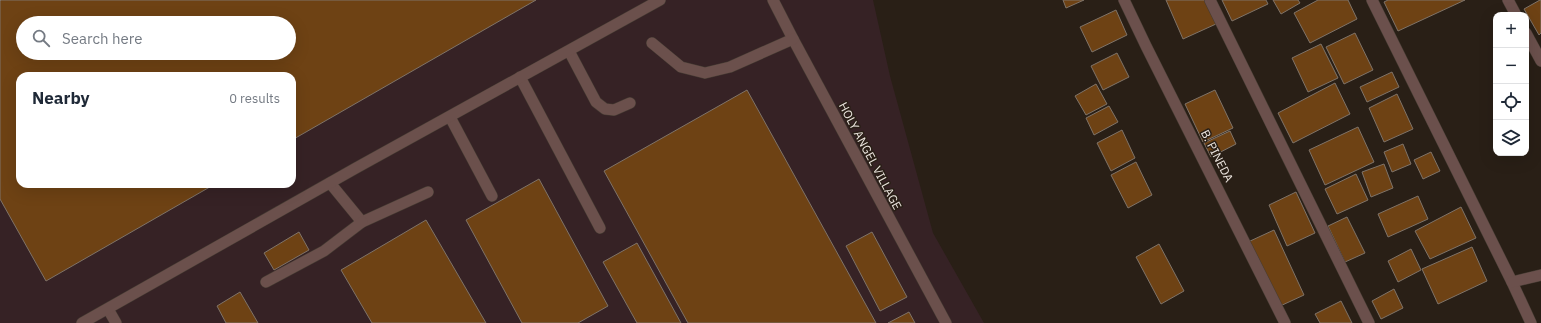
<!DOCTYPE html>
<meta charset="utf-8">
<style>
:root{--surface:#fff;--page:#f2f2f3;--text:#1f2937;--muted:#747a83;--line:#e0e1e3}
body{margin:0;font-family:"IBM Plex Sans",sans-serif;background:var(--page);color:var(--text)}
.controls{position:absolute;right:12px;top:12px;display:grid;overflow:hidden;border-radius:8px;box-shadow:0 4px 16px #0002}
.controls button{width:36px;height:36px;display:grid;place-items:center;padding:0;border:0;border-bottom:1px solid var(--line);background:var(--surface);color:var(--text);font:20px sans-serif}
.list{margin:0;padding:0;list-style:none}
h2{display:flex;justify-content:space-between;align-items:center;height:52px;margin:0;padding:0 16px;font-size:17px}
h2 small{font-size:13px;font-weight:400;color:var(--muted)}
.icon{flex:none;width:22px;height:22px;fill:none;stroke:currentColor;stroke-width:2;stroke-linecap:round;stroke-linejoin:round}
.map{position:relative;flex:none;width:1541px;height:323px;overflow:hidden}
.search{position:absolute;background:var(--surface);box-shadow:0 4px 16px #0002;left:16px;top:16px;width:280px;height:44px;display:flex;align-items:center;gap:10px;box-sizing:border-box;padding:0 14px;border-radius:22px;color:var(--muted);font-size:15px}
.panel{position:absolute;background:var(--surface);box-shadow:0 4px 16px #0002;left:16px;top:72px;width:280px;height:116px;border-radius:12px}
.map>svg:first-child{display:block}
.industrial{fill:#362225;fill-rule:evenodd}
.building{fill:#6e4214;stroke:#7f7368;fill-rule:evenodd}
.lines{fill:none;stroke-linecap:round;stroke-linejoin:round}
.service-casing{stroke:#443b32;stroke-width:12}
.minor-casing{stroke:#443b32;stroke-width:12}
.service{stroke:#6b504c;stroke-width:11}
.minor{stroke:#6b504c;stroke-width:11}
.labels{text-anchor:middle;stroke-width:3;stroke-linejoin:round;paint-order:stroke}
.street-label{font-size:12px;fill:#ece5df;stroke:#291f16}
</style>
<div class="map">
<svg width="1541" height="323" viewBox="0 0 1541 323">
<rect width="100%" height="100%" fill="#291f16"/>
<path class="industrial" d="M0 0H873L890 76 933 233 984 323H0ZM23 23H289V53H23ZM20 76H292V184H20Z"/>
<g class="building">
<path d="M1 0H536L292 140V76H20V184H215L46 281 0 199V1ZM23 23H289V53H23Z"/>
<path d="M1063 0H1084L1066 8Z"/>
<path d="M1166 0H1206L1216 24 1183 39Z"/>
<path d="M1222 0H1266L1268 4 1232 21Z"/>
<path d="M1273 0H1298L1300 3 1281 14Z"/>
<path d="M1318 0H1348L1357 19 1310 43 1294 13Z"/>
<path d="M1388 0H1465L1398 31 1384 2Z"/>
<path d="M1540 0H1541V33L1539 35 1524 9Z"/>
<path d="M1116 10 1127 35 1092 52 1080 27Z"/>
<path d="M1355 33 1373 70 1344 84 1326 47Z"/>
<path d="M1321 44 1338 78 1308 92 1292 58Z"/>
<path d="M1117 53 1129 77 1103 90 1091 66Z"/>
<path d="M1392 72 1399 87 1367 102 1360 87Z"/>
<path d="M1335 83 1350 114 1293 143 1278 113Z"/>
<path d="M1096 84 1107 104 1086 115 1075 96Z"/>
<path d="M747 90 876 323H688L604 171Z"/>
<path d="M1215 90 1233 128 1203 142 1185 104Z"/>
<path d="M1397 94 1413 129 1384 142 1369 108Z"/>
<path d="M1109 106 1118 122 1094 135 1086 118Z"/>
<path d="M1358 127 1374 162 1325 185 1309 150Z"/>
<path d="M1122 130 1135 158 1111 171 1097 143Z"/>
<path d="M1230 131 1236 144 1211 157 1204 143Z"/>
<path d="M1403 144 1411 164 1392 172 1384 152Z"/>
<path d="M1431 152 1440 171 1423 179 1414 160Z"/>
<path d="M1136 162 1152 195 1128 208 1111 175Z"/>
<path d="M1384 164 1393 188 1371 197 1362 172Z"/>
<path d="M1356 174 1368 200 1337 214 1325 189Z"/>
<path d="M539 179 608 306 578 323H522L466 220Z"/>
<path d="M1296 192 1315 233 1287 246 1269 205Z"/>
<path d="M1418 196 1428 219 1388 237 1378 214Z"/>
<path d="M1461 207 1476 238 1430 259 1415 231Z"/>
<path d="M1347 217 1365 253 1345 262 1328 226Z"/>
<path d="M426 220 486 323H372L341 270Z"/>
<path d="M1274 230 1304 295 1278 307 1248 242Z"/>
<path d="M299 232 309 250 274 270 264 253Z"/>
<path d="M872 232 907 297 880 311 846 246Z"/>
<path d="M637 243 681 323H637L603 262Z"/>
<path d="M1159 244 1184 291 1161 304 1136 257Z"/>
<path d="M1472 247 1487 281 1438 304 1422 269Z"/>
<path d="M1411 249 1421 270 1398 282 1388 261Z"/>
<path d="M1394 289 1403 308 1381 319 1372 301Z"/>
<path d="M240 292 258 323H226L217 306Z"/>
<path d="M1341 301 1352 323H1320L1315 314Z"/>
<path d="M909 312 915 323H888Z"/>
</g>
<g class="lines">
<defs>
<g id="service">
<path d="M773 0 793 39 946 323"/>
<path d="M652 43 681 67 705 73 730 67 793 39"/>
<path d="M569 51 596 102 605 109 614 110 630 103"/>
<path d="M520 77 600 228"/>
<path d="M450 117 492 196"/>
<path d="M330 183 362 222 428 192"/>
<path d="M266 282 324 251 362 222"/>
<path d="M108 309 116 323"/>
<path d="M82 323 356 168 660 0"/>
</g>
<g id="minor">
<path d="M1124 0 1146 46 1285 323"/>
<path d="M1210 0 1369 323"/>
<path d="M1372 0 1512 282 1531 323"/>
<path d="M1508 0 1516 15"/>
<path d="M1526 33 1541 61"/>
<path d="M1512 282 1541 275"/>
</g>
</defs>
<use href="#service" class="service-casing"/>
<use href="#minor" class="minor-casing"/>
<use href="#service" class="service"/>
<use href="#minor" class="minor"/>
</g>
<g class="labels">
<g class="street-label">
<text transform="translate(870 156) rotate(62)" y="4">HOLY ANGEL VILLAGE</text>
<text transform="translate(1217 156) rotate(63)" y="4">B. PINEDA</text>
</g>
</g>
</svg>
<div class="controls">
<button>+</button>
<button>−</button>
<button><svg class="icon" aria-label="locate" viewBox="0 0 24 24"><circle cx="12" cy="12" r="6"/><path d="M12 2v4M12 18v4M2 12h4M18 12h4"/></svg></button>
<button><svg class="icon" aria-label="layers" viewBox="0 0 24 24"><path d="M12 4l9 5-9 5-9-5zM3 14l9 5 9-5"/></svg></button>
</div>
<div class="search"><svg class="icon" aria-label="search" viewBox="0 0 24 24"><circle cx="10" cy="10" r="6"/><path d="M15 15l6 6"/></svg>Search here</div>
<section class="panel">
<h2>Nearby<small>0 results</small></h2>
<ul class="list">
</ul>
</section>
</div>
